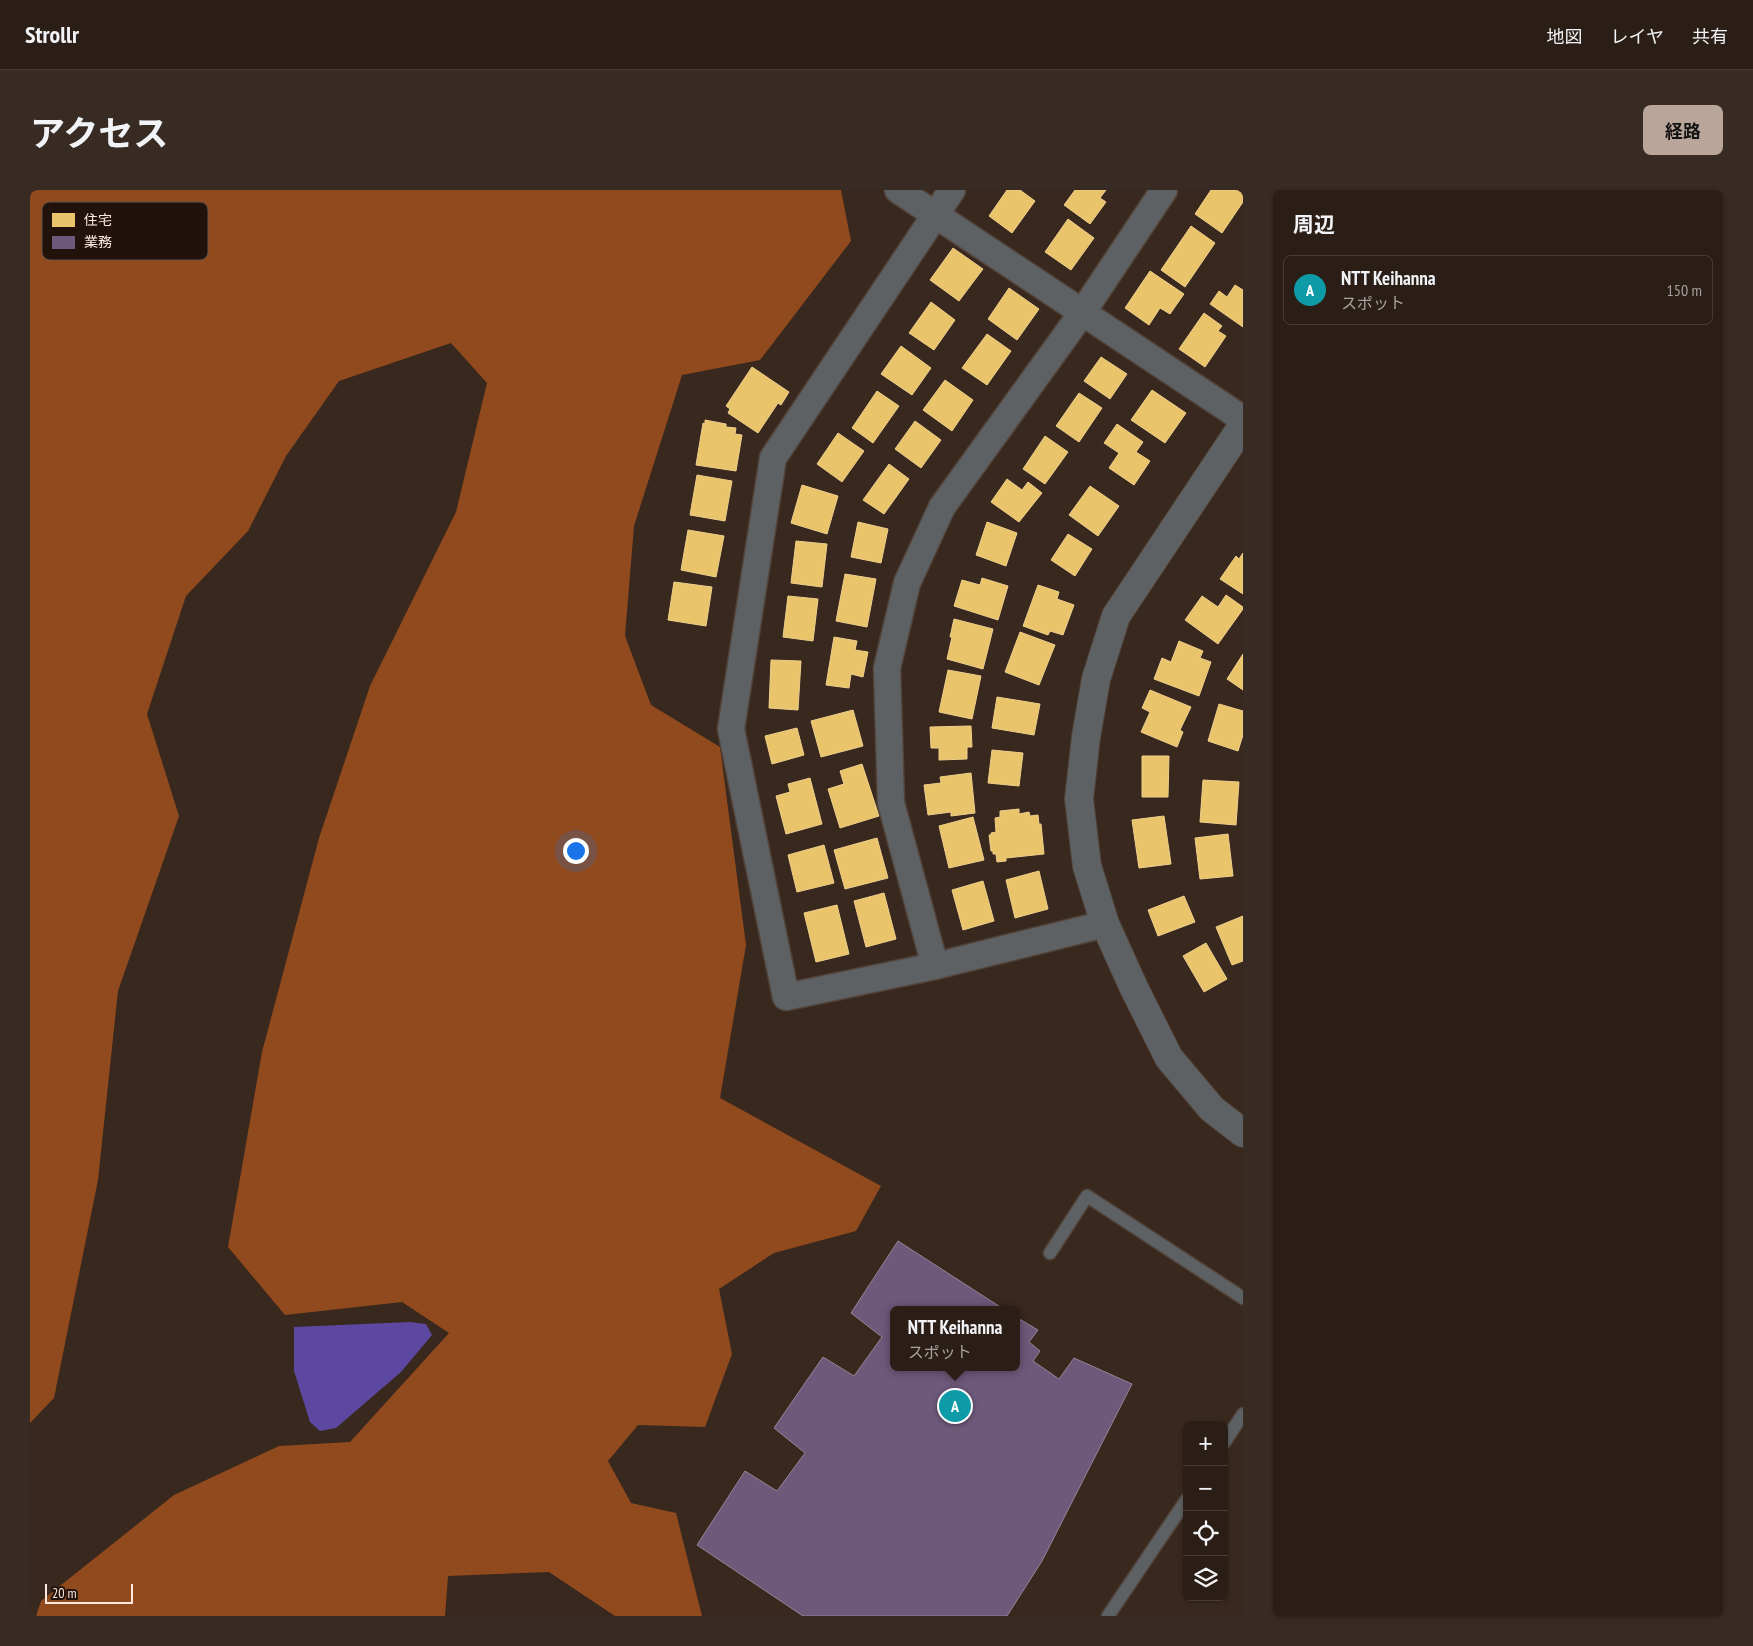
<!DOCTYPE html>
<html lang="ja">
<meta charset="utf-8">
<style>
:root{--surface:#2b1e16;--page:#372b23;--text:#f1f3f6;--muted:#a6a2a1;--line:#473c35;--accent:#b9a59a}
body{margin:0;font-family:"PT Sans Narrow","Noto Sans JP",sans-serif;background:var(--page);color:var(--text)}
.controls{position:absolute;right:15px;bottom:15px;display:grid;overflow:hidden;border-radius:8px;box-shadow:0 1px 4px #0004}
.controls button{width:45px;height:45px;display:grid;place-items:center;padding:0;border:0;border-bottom:1px solid var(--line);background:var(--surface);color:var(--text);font:25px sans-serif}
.scale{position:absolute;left:15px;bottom:12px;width:88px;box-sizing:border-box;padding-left:5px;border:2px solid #fee8dd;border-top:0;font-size:14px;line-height:18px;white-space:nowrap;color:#fee8dd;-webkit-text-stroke:4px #21120b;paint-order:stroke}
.you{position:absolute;left:545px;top:660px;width:18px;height:18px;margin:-12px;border:4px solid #fff;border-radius:50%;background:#1a73e8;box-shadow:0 0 0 8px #1a73e833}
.badge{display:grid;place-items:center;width:32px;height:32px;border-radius:50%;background:var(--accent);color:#fff;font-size:16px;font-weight:700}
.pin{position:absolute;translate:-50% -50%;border:2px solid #fff;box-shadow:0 1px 5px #0006}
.popup{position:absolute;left:860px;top:1116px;width:130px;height:65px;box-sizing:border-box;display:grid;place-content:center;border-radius:8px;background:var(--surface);filter:drop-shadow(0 1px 4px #0005);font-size:16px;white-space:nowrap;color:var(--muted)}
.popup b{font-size:19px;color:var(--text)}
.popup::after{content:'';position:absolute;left:50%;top:100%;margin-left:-10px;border:10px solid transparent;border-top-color:var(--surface)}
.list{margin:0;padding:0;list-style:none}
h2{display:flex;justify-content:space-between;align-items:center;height:65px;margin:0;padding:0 20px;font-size:21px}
h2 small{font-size:16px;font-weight:400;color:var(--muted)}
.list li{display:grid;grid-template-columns:32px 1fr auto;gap:15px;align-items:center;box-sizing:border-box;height:70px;margin:0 10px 10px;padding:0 10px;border:1px solid var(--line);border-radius:8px}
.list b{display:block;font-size:19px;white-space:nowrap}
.list p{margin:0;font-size:16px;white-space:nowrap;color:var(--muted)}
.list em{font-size:16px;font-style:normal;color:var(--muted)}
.icon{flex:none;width:28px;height:28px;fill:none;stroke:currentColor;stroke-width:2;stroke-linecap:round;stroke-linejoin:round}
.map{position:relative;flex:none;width:1213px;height:1426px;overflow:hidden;border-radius:8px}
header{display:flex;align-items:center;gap:30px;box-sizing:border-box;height:70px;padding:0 25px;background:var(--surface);border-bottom:1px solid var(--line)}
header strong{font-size:24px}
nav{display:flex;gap:28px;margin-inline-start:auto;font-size:18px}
.intro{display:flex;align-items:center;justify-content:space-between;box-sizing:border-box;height:120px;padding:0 30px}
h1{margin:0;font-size:35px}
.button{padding:12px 22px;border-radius:8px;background:var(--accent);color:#111;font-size:18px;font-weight:700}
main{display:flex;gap:30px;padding:0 30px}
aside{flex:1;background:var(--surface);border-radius:8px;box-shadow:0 1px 4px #0004}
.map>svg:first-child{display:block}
.forest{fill:#904a1d}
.water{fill:#5c48a0}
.homes{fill:#e9c46a;stroke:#efcf8c}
.offices{fill:#6d597a;stroke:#988498}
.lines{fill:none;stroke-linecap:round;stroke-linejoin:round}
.service-casing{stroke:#52443b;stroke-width:15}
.minor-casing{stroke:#52443b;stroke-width:29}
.tertiary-casing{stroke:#52443b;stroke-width:30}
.service{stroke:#5e6163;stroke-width:12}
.minor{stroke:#5e6163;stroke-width:26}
.tertiary{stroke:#5e6163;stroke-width:28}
.key{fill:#21120b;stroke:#63524a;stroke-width:1}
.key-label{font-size:14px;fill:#fee8dd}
</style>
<header>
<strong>Strollr</strong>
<nav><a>地図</a><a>レイヤ</a><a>共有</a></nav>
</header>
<div class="intro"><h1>アクセス</h1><a class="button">経路</a></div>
<main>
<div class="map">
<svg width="1213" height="1426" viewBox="0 0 1213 1426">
<rect width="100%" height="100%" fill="#39281e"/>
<path class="forest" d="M0 0H811L821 51 730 170 652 185 604 336 595 446 621 515 690 557 716 755 690 908 851 996 826 1041 744 1063 689 1099 702 1164 675 1237 608 1235 578 1271 601 1313 646 1323 672 1426H585L519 1382 418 1386 415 1426H6L11 1411 144 1305 249 1256 320 1252 419 1143 372 1112 255 1125 198 1057 232 862 289 648 340 496 426 322 457 193 421 153 309 191 256 266 218 341 156 406 117 524 149 626 88 801 68 990 24 1208 0 1233Z"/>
<path class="water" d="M380 1132 396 1134 402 1145 371 1182 306 1238 290 1241 280 1232 264 1181V1137Z"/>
<g class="homes">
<path d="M977 0H990L1005 11 982 43 959 26Z"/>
<path d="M1045 0H1076L1070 8 1076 12 1060 34 1034 15Z"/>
<path d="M1181 0H1213V12L1192 43 1165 24Z"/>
<path d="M1038 29 1064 48 1041 80 1015 62Z"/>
<path d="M1161 36 1185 53 1155 97 1131 80Z"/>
<path d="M923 58 953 79 929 111 900 90Z"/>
<path d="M1120 81 1154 104 1140 124 1130 118 1119 135 1095 118Z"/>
<path d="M1205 95 1213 100V137L1180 114 1189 101 1197 107Z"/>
<path d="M979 98 1009 119 987 150 958 129Z"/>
<path d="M901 112 925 130 904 160 879 143Z"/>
<path d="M1174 123 1192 136 1188 141 1196 146 1175 177 1149 159Z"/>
<path d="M957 144 981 161 957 195 932 178Z"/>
<path d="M871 156 901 178 882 205 851 184Z"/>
<path d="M1071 167 1097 184 1080 209 1054 191Z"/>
<path d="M722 177 759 202 751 215 748 213 728 243 698 223 700 219 696 216Z"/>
<path d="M915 190 943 210 922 241 893 220Z"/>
<path d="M1122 200 1156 223 1135 253 1101 230Z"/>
<path d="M847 201 869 216 843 253 822 238Z"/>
<path d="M1049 203 1072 218 1049 252 1026 236Z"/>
<path d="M675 230 696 234V237L706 238 705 244 712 245 706 281 666 275 673 233 675 234Z"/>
<path d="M885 231 911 250 891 278 865 259Z"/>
<path d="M1087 234 1113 252 1106 262 1120 271 1104 295 1079 278 1089 263 1074 253Z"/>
<path d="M808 243 834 261 812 292 787 274Z"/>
<path d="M1015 246 1038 262 1015 294 993 279Z"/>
<path d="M859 274 879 289 854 324 833 310Z"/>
<path d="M667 285 702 291 695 331 660 325Z"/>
<path d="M977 289 992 300 998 292 1012 303 989 332 961 312Z"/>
<path d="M772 295 808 306 797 344 761 333Z"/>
<path d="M1060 296 1089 316 1068 346 1039 325Z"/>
<path d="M828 332 858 339 851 373 821 367Z"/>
<path d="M957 332 987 343 976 376 946 365Z"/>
<path d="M658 340 694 346 686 387 651 380Z"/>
<path d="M1038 344 1062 359 1045 386 1021 370Z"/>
<path d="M766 351 797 354 792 397 761 393Z"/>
<path d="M1213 363V404L1190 389 1206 366 1209 369Z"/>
<path d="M815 384 846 389 837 437 806 431Z"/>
<path d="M952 388 978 396 968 430 924 416 932 390 950 395Z"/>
<path d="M644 392 682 397 676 436 638 430Z"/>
<path d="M1008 395 1029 402 1027 409 1044 415 1033 445 1020 441 1018 445 993 436Z"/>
<path d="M1196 405 1213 417V419L1188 454 1155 430 1172 406 1188 417Z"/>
<path d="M758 406 788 409 783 451 753 447Z"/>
<path d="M924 429 963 439 953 479 917 469 922 447H920Z"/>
<path d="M990 442 1025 455 1009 495 975 482Z"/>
<path d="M804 447 827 451 825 460 838 462 833 487 821 484 819 498 796 495Z"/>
<path d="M1149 451 1173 461 1170 468 1181 472 1169 506 1124 489 1132 468 1141 472Z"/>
<path d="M1213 464V500L1197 489Z"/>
<path d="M741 470 771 471 768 520 739 518Z"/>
<path d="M918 480 951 486 942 529 909 522Z"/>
<path d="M1120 500 1161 517 1150 540 1153 542 1147 557 1111 542 1120 522 1112 518Z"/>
<path d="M967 507 1010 514 1004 545 962 538Z"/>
<path d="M1189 514 1213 521V545L1208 561 1178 551Z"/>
<path d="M823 520 833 556 791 567 781 531Z"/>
<path d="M941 536 942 557H937V569L909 570V558H901L900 537Z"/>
<path d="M767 538 774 565 742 574 735 546Z"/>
<path d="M962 560 993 563 989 596 958 593Z"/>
<path d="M1112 566H1139L1138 607H1112Z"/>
<path d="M832 574 849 626 810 638 798 599 814 594 810 581Z"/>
<path d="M941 583 945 623 921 626V622L898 625 894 595 911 593 910 587Z"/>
<path d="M780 588 792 634 756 644 746 606 760 602 758 594Z"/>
<path d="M1173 590 1209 592 1206 635 1170 632Z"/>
<path d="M989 619V624L999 622 1000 626 1008 625 1009 634H1011L1014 664 976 668V671L967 672 966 664H963V661H961L959 645H961V643L966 642 965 628 970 627V621Z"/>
<path d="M1134 626 1141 674 1109 678 1102 630Z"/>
<path d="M943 627 954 670 919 678 909 636Z"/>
<path d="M1198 644 1203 686 1170 689 1165 648Z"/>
<path d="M847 648 858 688 815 699 804 660Z"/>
<path d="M794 655 804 693 767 702 758 665Z"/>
<path d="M1009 681 1018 719 985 728 976 690Z"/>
<path d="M953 691 964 731 933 740 922 700Z"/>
<path d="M854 703 866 749 836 757 824 711Z"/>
<path d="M1154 706 1165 732 1128 746 1118 720Z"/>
<path d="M807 715 819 764 786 772 774 723Z"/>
<path d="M1213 726V771L1202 775 1186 737Z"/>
<path d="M1176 753 1197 789 1174 802 1153 766Z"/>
</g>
<path class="offices" d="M868 1051 975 1120H864V1177H986V1127L1008 1140 999 1152 1010 1161 1003 1171 1029 1189 1044 1168 1102 1194 1012 1371 977 1426H773L667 1355 715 1281 747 1301 775 1263 744 1238 793 1167 824 1186 852 1147 821 1123Z"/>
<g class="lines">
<defs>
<g id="service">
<path d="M1020 1063 1057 1006 1213 1108"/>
<path d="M1194 1253 1213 1224"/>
<path d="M1078 1426 1157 1309"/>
</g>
<g id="minor">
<path d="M868 0 1213 229"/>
<path d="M922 0 743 268 701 539 756 807 905 776 1075 734"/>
<path d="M905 776 861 613 857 478 877 393 912 317 1052 123 1134 0"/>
</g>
<path id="tertiary" d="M1213 235 1086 426 1066 489 1056 547 1049 609 1057 676 1075 734 1104 798 1139 868 1182 919 1213 943"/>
</defs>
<use href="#service" class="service-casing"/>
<use href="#minor" class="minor-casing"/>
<use href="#tertiary" class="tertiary-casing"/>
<use href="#service" class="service"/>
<use href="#minor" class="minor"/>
<use href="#tertiary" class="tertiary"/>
</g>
<rect x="12" y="12" width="166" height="58" rx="8" class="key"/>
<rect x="22" y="23" width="23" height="14" fill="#e9c46a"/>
<rect x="22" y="46" width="23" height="13" fill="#6d597a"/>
<g class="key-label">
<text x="54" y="35">住宅</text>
<text x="54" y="57">業務</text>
</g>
</svg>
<div class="controls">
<button>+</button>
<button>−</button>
<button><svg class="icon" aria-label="locate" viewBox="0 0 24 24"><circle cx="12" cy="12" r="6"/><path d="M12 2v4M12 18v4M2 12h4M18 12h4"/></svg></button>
<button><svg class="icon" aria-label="layers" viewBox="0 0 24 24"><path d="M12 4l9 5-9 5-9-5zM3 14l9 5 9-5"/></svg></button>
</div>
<div class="scale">20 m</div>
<div class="you"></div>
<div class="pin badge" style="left:925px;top:1216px;background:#0f9aa8">A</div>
<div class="popup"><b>NTT Keihanna</b>スポット</div>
</div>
<aside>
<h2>周辺<small></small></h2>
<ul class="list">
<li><span class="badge" style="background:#0f9aa8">A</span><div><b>NTT Keihanna</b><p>スポット</p></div><em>150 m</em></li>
</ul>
</aside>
</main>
